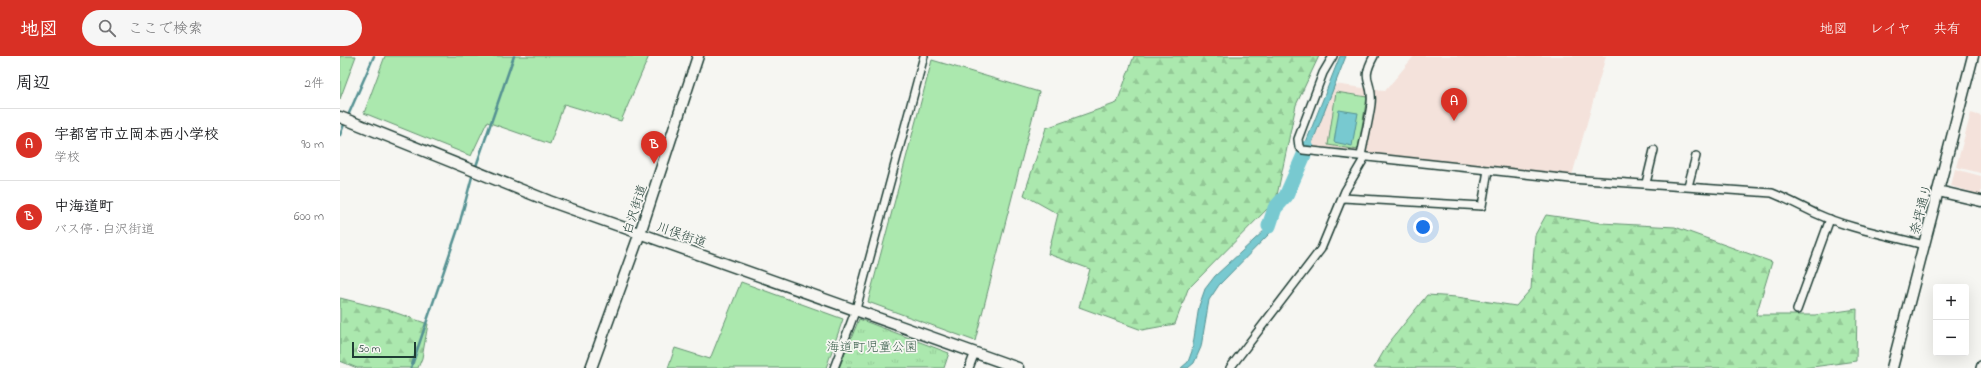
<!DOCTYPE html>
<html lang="ja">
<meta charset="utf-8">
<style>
:root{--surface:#fff;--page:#f6f6f6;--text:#202124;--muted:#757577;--line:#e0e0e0;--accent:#d93025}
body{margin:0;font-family:"Indie Flower","Klee One",sans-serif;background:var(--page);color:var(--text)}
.controls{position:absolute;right:12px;bottom:12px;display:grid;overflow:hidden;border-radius:4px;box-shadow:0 4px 16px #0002}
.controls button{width:36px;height:36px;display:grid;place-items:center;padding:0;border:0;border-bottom:1px solid var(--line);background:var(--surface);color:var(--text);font:20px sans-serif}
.scale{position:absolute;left:12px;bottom:10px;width:64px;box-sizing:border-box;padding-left:4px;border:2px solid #1f3d34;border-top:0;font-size:11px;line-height:14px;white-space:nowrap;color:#1f3d34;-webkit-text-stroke:3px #f6f6f2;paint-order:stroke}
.you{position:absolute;left:1083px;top:171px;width:14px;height:14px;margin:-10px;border:3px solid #fff;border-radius:50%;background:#1a73e8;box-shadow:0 0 0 6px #1a73e833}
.badge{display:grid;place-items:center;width:26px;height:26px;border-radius:50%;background:var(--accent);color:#fff;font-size:13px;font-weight:700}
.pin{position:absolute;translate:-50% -33px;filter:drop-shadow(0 1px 2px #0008)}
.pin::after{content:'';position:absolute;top:21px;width:14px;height:12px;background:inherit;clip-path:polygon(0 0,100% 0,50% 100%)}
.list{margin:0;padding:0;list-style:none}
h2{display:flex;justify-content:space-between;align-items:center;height:52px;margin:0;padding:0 16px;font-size:17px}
h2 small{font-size:13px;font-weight:400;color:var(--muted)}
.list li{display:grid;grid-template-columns:26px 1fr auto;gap:12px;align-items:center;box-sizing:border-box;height:72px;padding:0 16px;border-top:1px solid var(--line)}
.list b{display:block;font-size:15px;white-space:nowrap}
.list p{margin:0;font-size:13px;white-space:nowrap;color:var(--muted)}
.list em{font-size:13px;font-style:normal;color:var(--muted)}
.icon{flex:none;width:22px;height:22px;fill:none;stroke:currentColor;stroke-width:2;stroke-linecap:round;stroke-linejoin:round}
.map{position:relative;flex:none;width:1641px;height:312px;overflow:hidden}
header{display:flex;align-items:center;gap:24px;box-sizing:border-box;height:56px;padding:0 20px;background:var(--accent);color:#fff}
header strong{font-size:19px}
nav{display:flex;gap:22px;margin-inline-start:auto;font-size:14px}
.search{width:280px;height:36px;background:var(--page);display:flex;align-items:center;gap:10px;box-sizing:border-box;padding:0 14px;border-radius:22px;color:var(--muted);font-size:15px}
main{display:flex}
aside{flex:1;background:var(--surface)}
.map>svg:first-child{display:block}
.built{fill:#f4e2db}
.grass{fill:#abe8ae;stroke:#659271}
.forest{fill:url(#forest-firs);stroke:#659271}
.park{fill:url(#park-tufts);stroke:#659271}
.water{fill:#78c9d0;stroke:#549192}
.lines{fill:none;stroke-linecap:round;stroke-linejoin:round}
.stream{stroke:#549192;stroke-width:2.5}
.river{stroke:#78c9d0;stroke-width:15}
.street-casing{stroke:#1f3d34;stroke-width:10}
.secondary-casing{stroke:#1f3d34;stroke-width:13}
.street{stroke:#f6f6f2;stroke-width:7}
.secondary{stroke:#f6f6f2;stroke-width:10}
.labels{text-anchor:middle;stroke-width:3.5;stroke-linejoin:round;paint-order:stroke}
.street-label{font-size:13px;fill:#1f3d34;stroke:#f6f6f2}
.park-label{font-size:13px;fill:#3b5f4c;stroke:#f6f6f2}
</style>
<header>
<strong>地図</strong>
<div class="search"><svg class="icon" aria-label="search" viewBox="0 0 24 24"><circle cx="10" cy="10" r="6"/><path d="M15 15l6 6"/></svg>ここで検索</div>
<nav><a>地図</a><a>レイヤ</a><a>共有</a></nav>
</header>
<main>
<aside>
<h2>周辺<small>2件</small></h2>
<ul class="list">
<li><span class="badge">A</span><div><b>宇都宮市立岡本西小学校</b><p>学校</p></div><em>90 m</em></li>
<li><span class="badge">B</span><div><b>中海道町</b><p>バス停 · 白沢街道</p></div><em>600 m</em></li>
</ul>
</aside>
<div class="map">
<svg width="1641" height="312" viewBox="0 0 1641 312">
<defs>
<pattern id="forest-firs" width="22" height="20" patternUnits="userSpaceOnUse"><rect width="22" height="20" fill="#abe8ae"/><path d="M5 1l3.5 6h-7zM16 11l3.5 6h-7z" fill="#93c896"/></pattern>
<pattern id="park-tufts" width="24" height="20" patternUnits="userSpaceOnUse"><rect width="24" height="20" fill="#abe8ae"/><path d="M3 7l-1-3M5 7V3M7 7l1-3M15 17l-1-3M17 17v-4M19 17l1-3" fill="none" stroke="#93c896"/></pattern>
</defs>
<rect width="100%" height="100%" fill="#f6f6f2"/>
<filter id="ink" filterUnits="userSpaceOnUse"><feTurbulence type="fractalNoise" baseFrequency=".025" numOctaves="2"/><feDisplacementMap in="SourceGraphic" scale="8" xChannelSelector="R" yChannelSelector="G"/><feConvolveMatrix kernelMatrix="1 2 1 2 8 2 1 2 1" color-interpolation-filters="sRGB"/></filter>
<g filter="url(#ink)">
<g class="built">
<path d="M1074 0H1266L1231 123 969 95 994 28 1045 35Z"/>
<path d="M1631 57 1641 60V117L1616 111Z"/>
<path d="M1615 113 1641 120V139L1611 130Z"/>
</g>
<g class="grass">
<path d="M0 0H16L0 43Z"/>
<path d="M45 0H309L281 65 224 48 210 88 147 66 131 100 24 57Z"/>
<path d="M592 4 699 36 635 285 528 246Z"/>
<path d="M996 36 1027 41 1018 94 988 89Z"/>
<path d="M401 226 503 263 486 312H328L335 292 370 303Z"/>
</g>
<g class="forest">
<path d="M794 0H979L956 49 936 144 848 233 835 268 802 274 739 251 750 213 708 198 718 158 684 139 706 72 777 47Z"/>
<path d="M1206 159 1261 167 1335 171 1432 206 1416 259H1475L1517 253 1516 305 1465 312H1034L1048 288 1087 239 1117 241 1176 250 1191 233 1195 179Z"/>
<path d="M0 242 48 254 88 268 82 302 78 312H17L0 305Z"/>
</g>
<path class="park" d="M519 263 609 297 604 312H499Z"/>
<g class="water">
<path d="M1000 0H1006L962 113 957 109Z"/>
<path d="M999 54 1018 57 1012 90 994 86Z"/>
<path d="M934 150 941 153 931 176 879 229 869 244 861 291 854 307 848 312H841L848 306 852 295 859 250 865 233 875 220 926 173Z"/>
</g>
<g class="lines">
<g class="stream">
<path d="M7 62 34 0"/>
<path d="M0 79 5 66"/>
<path d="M135 113 174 0"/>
<path d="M71 312 118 173 133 117"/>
</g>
<path class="river" d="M929 170 935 152 946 140 967 92"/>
<defs>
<g id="street">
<path d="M993 0 983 17 958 83 959 91 963 94 1231 123 1432 137C1447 143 1462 151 1477 158 1510 173 1548 179 1584 189"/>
<path d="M1021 100C1024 83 1029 65 1031 48 1034 24 1019 27 1034 0"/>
<path d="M1306 127 1314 94"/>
<path d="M1348 130 1356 100"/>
<path d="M1003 142 1142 150 1148 114"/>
<path d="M1457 254 1490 163"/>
<path d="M494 312 516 253 584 0"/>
<path d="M629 312 635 296"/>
<path d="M890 312 981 193 1005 135 1025 101"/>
<path d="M1640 312 1641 309"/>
</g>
<g id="secondary">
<path d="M0 61 209 145 678 312"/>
<path d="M1598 135 1641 145"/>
<path d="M251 312 300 177 358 0"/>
<path d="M1552 312 1633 0"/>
</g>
</defs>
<use href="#street" class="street-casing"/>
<use href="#secondary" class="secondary-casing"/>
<use href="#street" class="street"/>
<use href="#secondary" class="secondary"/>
</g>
</g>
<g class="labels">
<g class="street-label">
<text transform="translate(294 153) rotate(-72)" y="5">白沢街道</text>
<text transform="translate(1580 153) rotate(-75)" y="5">奈坪通り</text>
<text transform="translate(342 178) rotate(19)" y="5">川俣街道</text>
</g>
<g class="park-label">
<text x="532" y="295">海道町児童公園</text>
</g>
</g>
</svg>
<div class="controls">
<button>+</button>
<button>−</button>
</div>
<div class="scale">50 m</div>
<div class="you"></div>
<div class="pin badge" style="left:1114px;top:65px">A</div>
<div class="pin badge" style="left:314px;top:108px">B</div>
</div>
</main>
